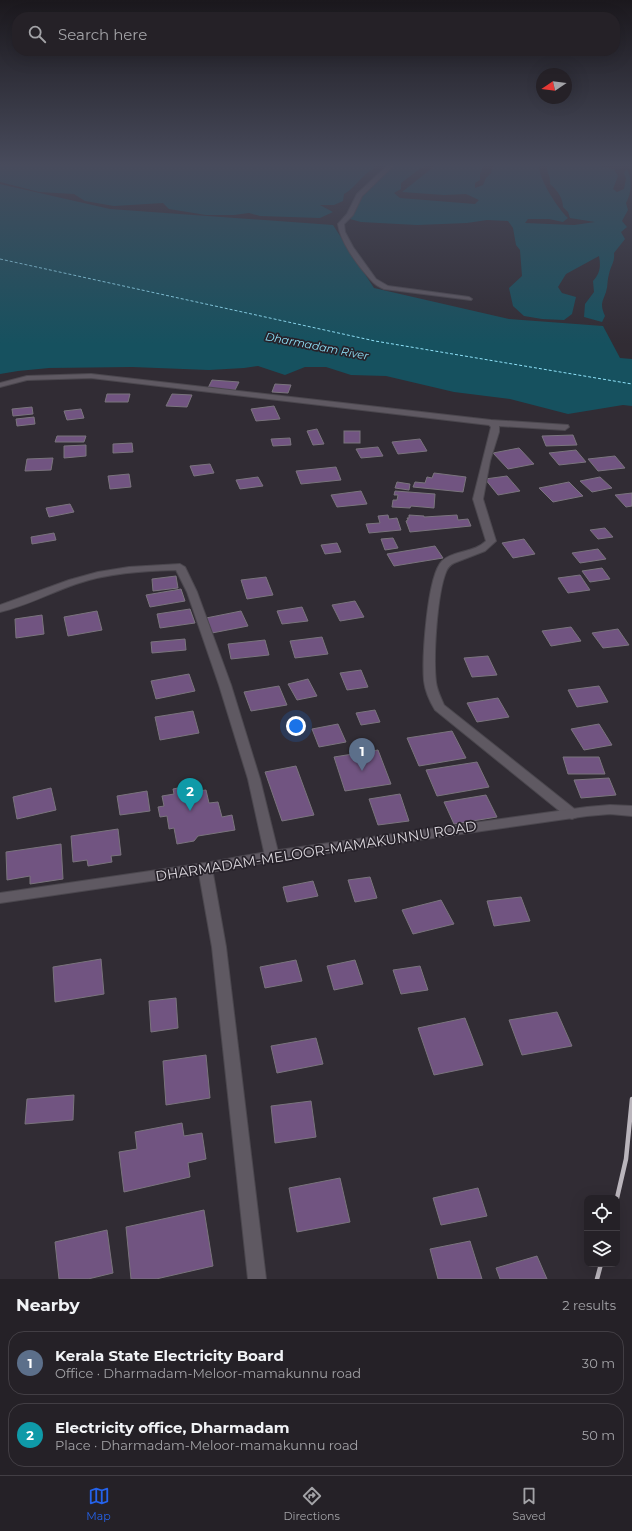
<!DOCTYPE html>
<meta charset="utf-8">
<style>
:root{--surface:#252127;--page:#2d292f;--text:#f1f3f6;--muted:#a3a3a7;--line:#423e44;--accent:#2563eb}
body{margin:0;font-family:Montserrat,sans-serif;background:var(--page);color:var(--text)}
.controls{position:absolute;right:12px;bottom:12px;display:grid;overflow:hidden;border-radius:8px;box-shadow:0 4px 16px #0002}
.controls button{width:36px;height:36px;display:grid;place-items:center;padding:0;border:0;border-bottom:1px solid var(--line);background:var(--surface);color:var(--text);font:20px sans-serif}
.compass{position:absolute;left:536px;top:68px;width:36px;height:36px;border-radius:50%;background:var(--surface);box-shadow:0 4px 16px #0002;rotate:257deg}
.you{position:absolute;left:296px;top:726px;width:14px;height:14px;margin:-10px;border:3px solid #fff;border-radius:50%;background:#1a73e8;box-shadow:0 0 0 6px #1a73e833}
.badge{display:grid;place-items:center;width:26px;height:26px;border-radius:50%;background:var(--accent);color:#fff;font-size:13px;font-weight:700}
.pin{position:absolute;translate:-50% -33px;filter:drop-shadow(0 1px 2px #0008)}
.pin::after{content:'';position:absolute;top:21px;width:14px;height:12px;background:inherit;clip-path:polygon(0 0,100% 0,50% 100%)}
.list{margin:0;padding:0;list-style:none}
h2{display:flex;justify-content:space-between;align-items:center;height:52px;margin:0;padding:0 16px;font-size:17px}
h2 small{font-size:13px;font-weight:400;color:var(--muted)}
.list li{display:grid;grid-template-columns:26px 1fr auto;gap:12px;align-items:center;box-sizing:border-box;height:64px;margin:0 8px 8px;padding:0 8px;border:1px solid var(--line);border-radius:16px}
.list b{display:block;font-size:15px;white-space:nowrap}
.list p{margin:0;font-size:13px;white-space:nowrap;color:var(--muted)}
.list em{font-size:13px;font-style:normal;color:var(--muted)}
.icon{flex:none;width:22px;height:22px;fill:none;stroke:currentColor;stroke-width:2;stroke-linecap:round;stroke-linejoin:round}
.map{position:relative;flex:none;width:632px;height:1279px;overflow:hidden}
.search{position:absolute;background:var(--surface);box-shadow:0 4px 16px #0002;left:12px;right:12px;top:12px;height:44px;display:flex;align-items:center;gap:10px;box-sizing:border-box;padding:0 14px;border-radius:16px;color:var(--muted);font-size:15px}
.sheet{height:196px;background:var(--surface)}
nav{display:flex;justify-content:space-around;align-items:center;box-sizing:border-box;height:56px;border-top:1px solid var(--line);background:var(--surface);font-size:11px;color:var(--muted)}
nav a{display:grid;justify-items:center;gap:2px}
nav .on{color:var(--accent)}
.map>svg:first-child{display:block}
.water{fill:#16515f}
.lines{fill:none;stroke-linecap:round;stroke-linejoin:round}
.ferry{stroke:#8fe2f9;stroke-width:1;stroke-dasharray:3 2;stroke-linecap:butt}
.building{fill:#715481;stroke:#7a747d}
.minor-casing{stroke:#4b474e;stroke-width:2}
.secondary-casing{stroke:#4b474e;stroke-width:2}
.minor{fill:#5f5962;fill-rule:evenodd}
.secondary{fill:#5f5962;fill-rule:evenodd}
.rail{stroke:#bab5bc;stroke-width:4.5}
.labels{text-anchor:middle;stroke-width:3.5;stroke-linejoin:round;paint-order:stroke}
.far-water-label{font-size:11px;font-style:italic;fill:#8fe2f9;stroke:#27222a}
.near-street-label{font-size:14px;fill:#dbd7dd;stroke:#27222a}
</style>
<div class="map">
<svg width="632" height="1279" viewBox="0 0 632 1279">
<rect width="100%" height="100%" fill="#312c34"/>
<g class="water">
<path d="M0 165H375L373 169C362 175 355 188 344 194L343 201 334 205H320L333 212 320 218 260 216 249 213 234 215H206L169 209 163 203 114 206 85 201 74 194 39 192 0 182Z"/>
<path d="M392 165H425L401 183V189L394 193 400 198 475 204 479 200 466 194 444 195 402 192 436 165H484L480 174V180L475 183V188L483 185 486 178 491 173 493 165H539C538 178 558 209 568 218L563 222 549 219H528L525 223 574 225 595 222 570 218 568 212 563 207C563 198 557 190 550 184 551 177 547 173 547 167L549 165H593L614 169 618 176 613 189 617 192 624 189 626 179 624 173 627 169C632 178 632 193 626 203L628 210 622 221 627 227 621 232 625 239 614 253C615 262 611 265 609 274 607 280 608 286 606 292 602 303 600 304 605 316L602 322 584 317 585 304 594 292 593 281C600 273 601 267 599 256L566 274 558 287 562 293 576 297 572 314 564 320 542 319 524 316 513 306 509 288 522 276 520 250 516 245 513 228 508 221 487 220 467 223 417 225 361 222 350 219 356 200Z"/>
<path d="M0 184 110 209 333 225 374 288 509 319 603 326 620 358 632 359V406L623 405 568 414 510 399 454 392 386 376 351 375 326 367H305L285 375 258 366 244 368 209 370 132 367 49 368 18 371 0 374Z"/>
</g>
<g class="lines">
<path class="ferry" d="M0 259 375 341 632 384"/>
</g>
<g class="building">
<path d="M212 380 239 382 235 390 208 388Z"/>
<path d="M275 384 291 385 288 393 272 392Z"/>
<path d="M107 394H130L128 402H105Z"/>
<path d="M172 394 192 395 187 407 166 406Z"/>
<path d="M274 406 280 419 256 421 251 409Z"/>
<path d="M32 407 33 414 13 416 12 409Z"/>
<path d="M81 409 84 418 67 420 64 411Z"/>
<path d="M34 417 35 424 17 426 16 419Z"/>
<path d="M317 429 324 444 313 445 307 431Z"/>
<rect x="344" y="431" width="16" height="12"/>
<path d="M573 435 577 445 546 446 542 436Z"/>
<path d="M57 436H86L84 442H55Z"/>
<path d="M290 438 291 445 273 446 271 439Z"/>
<path d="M420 439 427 451 398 454 392 442Z"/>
<path d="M132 443 133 452 113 453V444Z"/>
<path d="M86 445V456L64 458V446Z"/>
<path d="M378 447 383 456 361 458 356 449Z"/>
<path d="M519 448 534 464 508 469 493 453Z"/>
<path d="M576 450 586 462 559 465 549 453Z"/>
<path d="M615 456 625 468 598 471 588 459Z"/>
<path d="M53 458 51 470 25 471 27 459Z"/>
<path d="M210 464 214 473 194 476 190 466Z"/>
<path d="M336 467 341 480 301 484 296 471Z"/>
<path d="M434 473 466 477 463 492 413 487 415 482 425 483 427 477 432 478Z"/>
<path d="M129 474 131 487 110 489 108 476Z"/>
<path d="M507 476 520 491 498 495 485 479Z"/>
<path d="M258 477 263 486 240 489 236 480Z"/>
<path d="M600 477 612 488 592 492 580 481Z"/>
<path d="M397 482 410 484 409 490 395 488Z"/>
<path d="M569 482 583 496 553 502 539 488Z"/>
<path d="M361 491 367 504 337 507 331 495Z"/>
<path d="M395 491 435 494 434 508 411 506 410 508 392 507 393 500H397L398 495H394Z"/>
<path d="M632 493V506L626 507 615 495Z"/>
<path d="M70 504 74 512 49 517 46 508Z"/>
<path d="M388 515 389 519 397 518 401 530 369 533 366 524 380 523 378 516Z"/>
<path d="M409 515 424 516V517L457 515 458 520 468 519 471 526 410 532 406 521 408 520 407 518H409Z"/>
<path d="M605 528 613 537 598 539 590 530Z"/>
<path d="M54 533 56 540 32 544 31 537Z"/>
<path d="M393 538 398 548 385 550 381 539Z"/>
<path d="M524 539 535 554 513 558 502 543Z"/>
<path d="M337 543 341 552 325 554 321 545Z"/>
<path d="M435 546 443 558 394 566 387 554Z"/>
<path d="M598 549 606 559 580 563 572 553Z"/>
<path d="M602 568 610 579 590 582 582 571Z"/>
<path d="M580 575 590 590 568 593 558 578Z"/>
<path d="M176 576 178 588 153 591 152 579Z"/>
<path d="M266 577 273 595 247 599 241 580Z"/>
<path d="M181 589 185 601 150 607 146 595Z"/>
<path d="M355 601 364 617 340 621 332 605Z"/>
<path d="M302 607 308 621 282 624 277 611Z"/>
<path d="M190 609 195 623 160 628 157 614Z"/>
<path d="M97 611 102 630 68 636 64 617Z"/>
<path d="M241 611 248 626 212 633 206 618Z"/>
<path d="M42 615 44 634 16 638 15 619Z"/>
<path d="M571 627 581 641 551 646 542 631Z"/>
<path d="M618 629 629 645 603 648 592 633Z"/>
<path d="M322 637 328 654 295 658 290 641Z"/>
<path d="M185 639 186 650 152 653 151 642Z"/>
<path d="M265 640 269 655 231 659 228 644Z"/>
<path d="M488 656 497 675 472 677 464 658Z"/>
<path d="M361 670 368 687 347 690 340 673Z"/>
<path d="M189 674 195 691 156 699 151 681Z"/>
<path d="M308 679 317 696 297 700 288 684Z"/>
<path d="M279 686 287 705 251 711 244 692Z"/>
<path d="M599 686 608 702 577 707 568 690Z"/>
<path d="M498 698 509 717 477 722 467 703Z"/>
<path d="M375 710 380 722 361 725 356 713Z"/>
<path d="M193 711 199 733 160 740 155 717Z"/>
<path d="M338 724 346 742 319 747 312 729Z"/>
<path d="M599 724 612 745 584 750 571 729Z"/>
<path d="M452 731 466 758 419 766 407 738Z"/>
<path d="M378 750 391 784 345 791 334 757Z"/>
<path d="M563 757H599L605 774H568Z"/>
<path d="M477 762 489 787 437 796 426 770Z"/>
<path d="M296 766 314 815 282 821 265 772Z"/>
<path d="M609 778 616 795 581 798 574 780Z"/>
<path d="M188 786 189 792 206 790 209 803 218 802 222 817 232 815 235 830 198 836 194 841 177 844 174 828 169 829 167 816 160 817 158 807 164 806 162 796 174 794 173 789Z"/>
<path d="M51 788 56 810 17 819 13 797Z"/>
<path d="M147 791 150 811 120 815 117 796Z"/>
<path d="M400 794 409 821 378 825 369 799Z"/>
<path d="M486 795 497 817 454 824 444 802Z"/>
<path d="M118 829 121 855 111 856 112 862 88 866 87 860 73 862 71 836Z"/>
<path d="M61 844 63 879 30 884V876L7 880 6 852Z"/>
<path d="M370 877 377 898 355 902 348 880Z"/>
<path d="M313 881 318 896 287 902 283 887Z"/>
<path d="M521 897 530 921 494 926 487 901Z"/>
<path d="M441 900 454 924 413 934 402 910Z"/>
<path d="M101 959 104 994 55 1002 53 967Z"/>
<path d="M296 960 302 981 265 988 260 967Z"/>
<path d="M355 960 363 984 334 990 327 966Z"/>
<path d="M420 966 428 990 401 994 393 970Z"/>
<path d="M176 998 178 1028 151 1032 149 1001Z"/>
<path d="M557 1012 572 1046 522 1055 509 1020Z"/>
<path d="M465 1018 483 1065 434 1075 418 1028Z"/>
<path d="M316 1038 323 1064 277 1073 271 1046Z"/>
<path d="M206 1055 210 1098 166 1105 163 1061Z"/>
<path d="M74 1095 73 1120 25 1124 27 1099Z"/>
<path d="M311 1101 316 1137 275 1143 271 1106Z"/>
<path d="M182 1123 184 1136 202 1133 206 1159 188 1163 190 1177 124 1192 119 1152 137 1149 135 1132Z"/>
<path d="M340 1178 350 1222 297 1232 289 1188Z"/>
<path d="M478 1188 487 1216 441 1225 433 1198Z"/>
<path d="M204 1210 213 1266 156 1279H131L126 1227Z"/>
<path d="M107 1230 113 1273 88 1279H59L55 1242Z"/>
<path d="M470 1241 482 1279H438L430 1249Z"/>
<path d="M537 1256 547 1279H500L496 1268Z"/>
</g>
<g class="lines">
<defs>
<g id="minor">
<path d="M388 165H394L362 196 353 215 344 224 345 232 353 247 376 279 388 286 469 297 472 299 471 300 384 289C379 287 374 284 371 280 359 267 340 242 338 224L347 214 357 194Z"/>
<path d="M91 374 491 420 568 425 569 427 565 430 499 426V432L490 461 483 499 496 541 485 551 454 563C450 565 448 567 446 572 437 594 433 657 436 682 437 690 441 698 444 705L577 811 579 814 577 817 572 819 567 817 435 710C430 702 425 690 424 681 422 659 427 576 442 561 454 550 474 553 486 541L473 499 491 427 489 425 91 378 27 380 0 387V383L27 376Z"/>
<path d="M180 564 185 567 197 592 231 685 260 779 279 856 277 860 272 861 267 860 265 856 248 779 219 685 187 592 176 570C142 571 108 573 76 584 50 593 26 606 0 612V605L69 580 98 572 129 567Z"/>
<path d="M205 863 210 864 212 868 226 947 266 1279H248L212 947 198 868 200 864Z"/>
</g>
<path id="secondary" d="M610 805 632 806V816L610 814 587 816 272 861 205 873 0 903V893L205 863 272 851 587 807Z"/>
</defs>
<use href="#minor" class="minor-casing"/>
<use href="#secondary" class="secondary-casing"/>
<use href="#minor" class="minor"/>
<use href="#secondary" class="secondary"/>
<g class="rail">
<path d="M617 1198 626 1159 632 1099"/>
<path d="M597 1279 601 1264"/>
</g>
</g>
<linearGradient id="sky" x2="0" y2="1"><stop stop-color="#1b181d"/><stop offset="0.48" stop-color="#484b5c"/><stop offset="1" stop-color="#484b5c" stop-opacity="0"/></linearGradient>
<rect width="632" height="344" fill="url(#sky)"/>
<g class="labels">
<g class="far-water-label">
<text transform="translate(317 346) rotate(11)" y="4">Dharmadam River</text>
</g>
<g class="near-street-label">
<text transform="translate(316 851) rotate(-9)" y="5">DHARMADAM-MELOOR-MAMAKUNNU ROAD</text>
</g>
</g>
</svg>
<div class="controls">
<button><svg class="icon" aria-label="locate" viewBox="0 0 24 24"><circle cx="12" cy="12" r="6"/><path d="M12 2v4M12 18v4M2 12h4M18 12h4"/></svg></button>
<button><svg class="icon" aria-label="layers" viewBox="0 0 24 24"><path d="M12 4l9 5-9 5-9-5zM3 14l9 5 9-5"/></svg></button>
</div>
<svg class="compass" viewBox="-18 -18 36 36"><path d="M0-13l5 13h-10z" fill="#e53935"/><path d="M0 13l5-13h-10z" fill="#a3a3a7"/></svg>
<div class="you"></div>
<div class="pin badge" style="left:362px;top:771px;background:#5c6f8a">1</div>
<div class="pin badge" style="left:190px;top:811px;background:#0f9aa8">2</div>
<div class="search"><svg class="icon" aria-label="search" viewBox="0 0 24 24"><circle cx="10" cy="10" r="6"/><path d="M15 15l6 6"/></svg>Search here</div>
</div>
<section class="sheet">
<h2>Nearby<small>2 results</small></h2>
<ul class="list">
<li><span class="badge" style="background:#5c6f8a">1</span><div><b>Kerala State Electricity Board</b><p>Office · Dharmadam-Meloor-mamakunnu road</p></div><em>30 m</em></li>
<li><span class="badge" style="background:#0f9aa8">2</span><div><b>Electricity office, Dharmadam</b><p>Place · Dharmadam-Meloor-mamakunnu road</p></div><em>50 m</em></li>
</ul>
</section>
<nav>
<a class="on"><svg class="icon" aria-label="map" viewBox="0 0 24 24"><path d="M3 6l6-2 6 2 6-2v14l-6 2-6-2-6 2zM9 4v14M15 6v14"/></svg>Map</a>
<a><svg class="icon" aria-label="directions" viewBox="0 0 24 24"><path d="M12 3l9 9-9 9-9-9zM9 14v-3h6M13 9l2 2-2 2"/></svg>Directions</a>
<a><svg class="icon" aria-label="saved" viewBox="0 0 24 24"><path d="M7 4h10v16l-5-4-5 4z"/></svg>Saved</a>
</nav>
